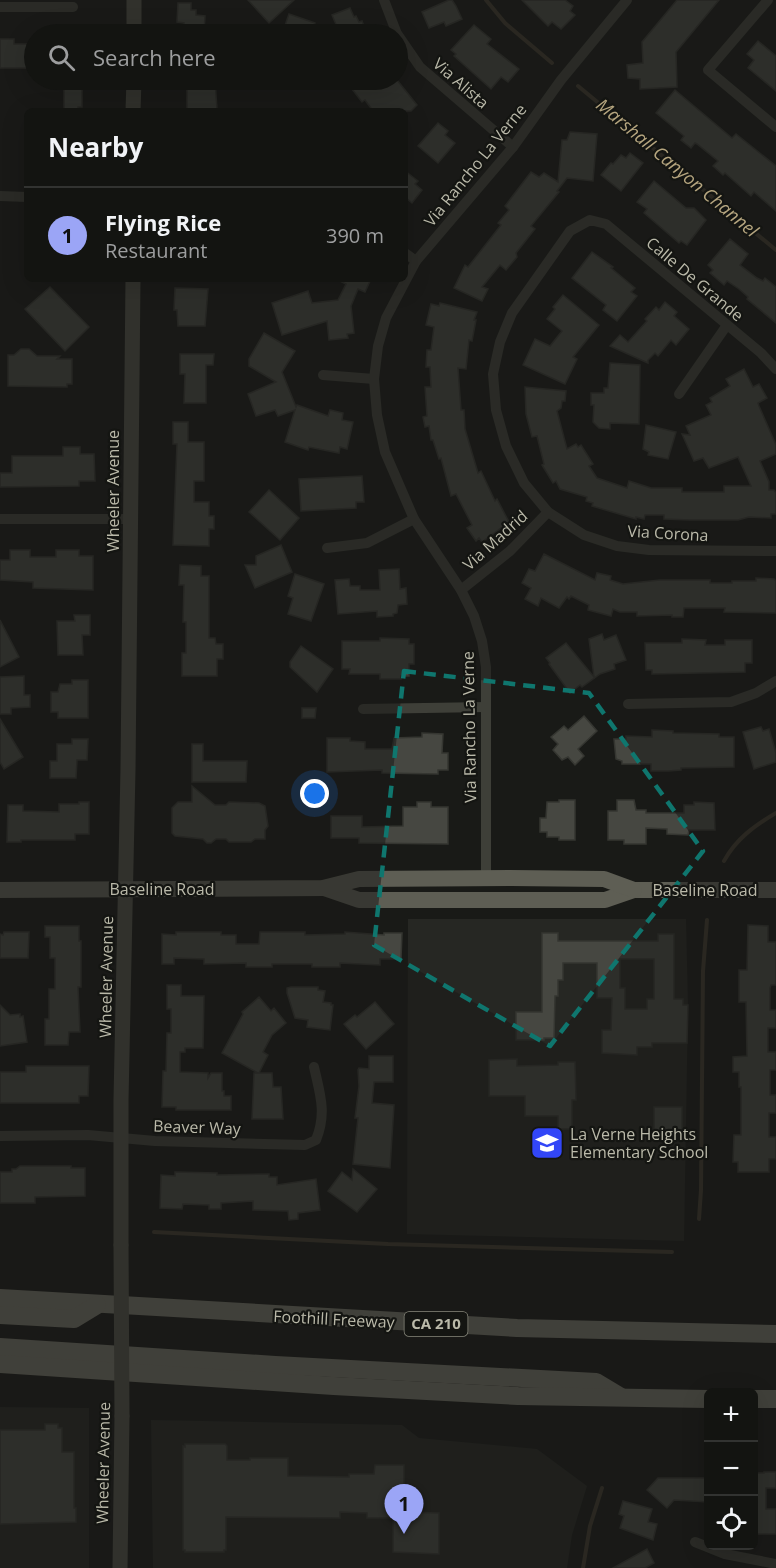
<!DOCTYPE html>
<meta charset="utf-8">
<style>
:root{--surface:#131411;--page:#1c1d1a;--text:#f1f3f6;--muted:#9d9e9f;--line:#323331;--accent:#9ba5f6}
body{margin:0;font-family:"Open Sans",sans-serif;background:var(--page);color:var(--text)}
.controls{position:absolute;right:18px;bottom:18px;display:grid;overflow:hidden;border-radius:9px;box-shadow:0 6px 24px #0002}
.controls button{width:54px;height:54px;display:grid;place-items:center;padding:0;border:0;border-bottom:2px solid var(--line);background:var(--surface);color:var(--text);font:30px sans-serif}
.you{position:absolute;left:315px;top:794px;width:21px;height:21px;margin:-15px;border:4px solid #fff;border-radius:50%;background:#1a73e8;box-shadow:0 0 0 9px #1a73e833}
.badge{display:grid;place-items:center;width:39px;height:39px;border-radius:50%;background:var(--accent);color:#111;font-size:20px;font-weight:700}
.pin{position:absolute;translate:-50% -50px;filter:drop-shadow(0 2px 3px #0008)}
.pin::after{content:'';position:absolute;top:32px;width:21px;height:18px;background:inherit;clip-path:polygon(0 0,100% 0,50% 100%)}
.list{margin:0;padding:0;list-style:none}
h2{display:flex;justify-content:space-between;align-items:center;height:78px;margin:0;padding:0 24px;font-size:26px}
h2 small{font-size:20px;font-weight:400;color:var(--muted)}
.list li{display:grid;grid-template-columns:39px 1fr auto;gap:18px;align-items:center;box-sizing:border-box;height:96px;padding:0 24px;border-top:2px solid var(--line)}
.list b{display:block;font-size:22px;white-space:nowrap}
.list p{margin:0;font-size:20px;white-space:nowrap;color:var(--muted)}
.list em{font-size:20px;font-style:normal;color:var(--muted)}
.icon{flex:none;width:33px;height:33px;fill:none;stroke:currentColor;stroke-width:2;stroke-linecap:round;stroke-linejoin:round}
.map{position:relative;flex:none;width:776px;height:1568px;overflow:hidden}
.search{position:absolute;background:var(--surface);box-shadow:0 6px 24px #0002;left:24px;top:24px;width:384px;height:66px;display:flex;align-items:center;gap:15px;box-sizing:border-box;padding:0 21px;border-radius:33px;color:var(--muted);font-size:22px}
.panel{position:absolute;background:var(--surface);box-shadow:0 6px 24px #0002;left:24px;top:108px;width:384px;height:174px;border-radius:9px}
.map>svg:first-child{display:block}
.built{fill:#262723}
.lines{fill:none;stroke-linecap:round;stroke-linejoin:round}
.stream{stroke:#3e392d;stroke-width:4}
.building{fill:#464741;stroke:#353631;stroke-width:1.5;fill-rule:evenodd}
.minor{stroke:#3e3f38;stroke-width:10}
.secondary{stroke:#4f4f46;stroke-width:15}
.primary{stroke:#5e5e54;stroke-width:16}
.motorway{stroke:#706f64;stroke-width:18}
.secondary-bridge{stroke:#4f4f46;stroke-width:15}
.marked{fill:none;stroke:#0f766e;stroke-width:4.5;stroke-dasharray:12 8;stroke-linejoin:round}
.labels{text-anchor:middle;stroke-width:4.5;stroke-linejoin:round;paint-order:stroke}
.shield{fill:#141512;stroke:#88887c;stroke-width:1.5}
.shield-label{font-size:15px;font-weight:bold;fill:#bab9a9}
.street-label{font-size:16px;fill:#bab9a9;stroke:#141512}
.poi-label{font-size:16px;fill:#bab9a9;stroke:#141512;text-anchor:start}
.water-label{font-size:18px;font-style:italic;fill:#b5a57f;stroke:#141512}
</style>
<div class="map">
<svg width="776" height="1568" viewBox="0 0 776 1568">
<rect width="100%" height="100%" fill="#191a17"/>
<g class="built">
<path d="M408 919H686L688 1005 684 1241 407 1234Z"/>
<path d="M0 1407 89 1408V1568H0Z"/>
<path d="M151 1420 402 1425 419 1438 537 1449 587 1486 572 1535 567 1568H153Z"/>
</g>
<g class="lines">
<g class="stream">
<path d="M486 0 505 23 552 63"/>
<path d="M578 86 776 250"/>
<path d="M724 861C736 839 754 826 776 813"/>
<path d="M699 1219 701 1190 703 971 707 920"/>
<path d="M154 1232 388 1244 672 1252"/>
<path d="M583 1568 590 1526 602 1488"/>
</g>
</g>
<g class="building">
<path d="M248 0H294L269 23Z"/>
<path d="M449 0H452L456 6 462 19 446 26 444 22 429 28 422 12Z"/>
<path d="M522 0H565L573 6 570 11 575 15 561 29 552 22 548 26Z"/>
<path d="M677 0H719L676 52 677 87 640 89V79L628 78 627 65 643 63 642 42Z"/>
<path d="M178 3H191V10H196V15L205 16 204 34H183L184 23 177 22Z"/>
<path d="M350 8 354 17 356 16 359 22 362 21 367 34H340L332 15Z"/>
<path d="M289 14 315 23 311 34H282Z"/>
<path d="M474 25 491 39 487 44 519 69 508 82 501 77 491 89 454 56 456 54 451 50Z"/>
<path d="M0 39H14V44H34L33 68H0Z"/>
<path d="M758 41 776 56V91L748 68 754 60 747 54Z"/>
<path d="M64 80H82V107H78V111H64Z"/>
<path d="M187 80H215L217 109 187 111Z"/>
<path d="M345 80H397L417 105 411 111H373L365 100 362 102Z"/>
<path d="M675 90 732 138 736 134 776 166V211L754 192 751 196 725 173 723 175 713 166 718 161 697 144 695 143 691 148 681 140 684 136 656 113Z"/>
<path d="M438 123 448 131 445 135 455 143 438 163 418 146Z"/>
<path d="M570 132 597 134 593 181 567 178 557 191 559 192 531 226 535 229 516 253 517 257 506 270 500 265 482 287 488 289 482 301 454 288 465 265 468 267 501 225 498 223 509 210 505 206 531 172 539 177 544 173 558 182 562 140H567Z"/>
<path d="M630 153 643 163 621 191 601 175 611 163 613 164 621 155 626 158Z"/>
<path d="M405 171 418 181 415 184 422 190 412 203 405 197Z"/>
<path d="M654 181 686 208H694L706 220 687 245 681 241 679 243 644 213 647 209 637 202Z"/>
<path d="M730 239 748 254 740 265 757 278 763 281 765 278 776 287V323L747 299 748 297 739 289 727 281 724 285 710 273 713 270 708 265Z"/>
<path d="M592 252 613 267 611 268 635 288 631 292 637 296 617 321 603 310 606 305 572 278Z"/>
<path d="M336 279H371L365 292 358 289 351 306 354 333 347 334 348 338 329 340 327 321 282 335 272 303 308 291 312 303 338 300 346 284Z"/>
<path d="M50 287 89 327 65 351 25 309Z"/>
<path d="M175 288 208 289 205 326H178L177 310H174Z"/>
<path d="M563 295 599 325 573 357 577 359 565 384 523 365 535 339 550 346 562 331 547 319 555 309 553 307Z"/>
<path d="M665 302 677 312 674 316 689 329 676 345 671 340 658 356 655 353 648 360V363L610 346 620 335 628 342 647 321 645 319 656 307 659 310Z"/>
<path d="M440 303 477 312 474 320H476L472 341 469 340 466 369 458 368 461 410H464L465 429 478 473 481 471 495 501 497 499 509 522 482 542 479 538 476 541 467 528 472 525 456 494 451 496 441 458 439 459 433 440H431L429 426 425 427 423 417 427 416 425 387H431L430 367H426L427 350H431L434 327 426 325 431 304 439 306Z"/>
<path d="M264 333 295 351 282 372 296 407 297 405 328 416 330 410 343 413 342 420 353 422 347 449 340 447 339 453 309 447 308 450 285 442 295 410 278 416 275 410 256 416 248 394 276 382 249 366V359Z"/>
<path d="M21 349H29L37 356H60L57 359H72V384H67V387L8 386V355H14Z"/>
<path d="M180 354H214L213 365H206V403H184L185 374H180Z"/>
<path d="M610 363 640 365 639 424 610 423V429L599 428 593 422 594 405H591V393H604V388H608Z"/>
<path d="M744 369 753 387 759 384 767 398 758 403 759 406 776 445V454L760 461 769 482V490H774L776 493V514H771V518L749 517 738 520H690L664 519V515H645L644 519 636 517V519L592 506 593 503 586 501 587 497 560 489 556 481 553 483 542 465 544 464 537 436 532 437 526 414 525 387 566 391 565 401H562L561 408 557 411 567 449 576 444 578 447 581 445 593 464 589 466 597 478 627 488 629 481 651 488H682V492H724V486H751L738 457 709 468 703 458 694 461 682 434 690 435 686 426 711 415 706 405 712 402 710 398 730 386 726 379Z"/>
<path d="M173 422H188V442H204V481H194V502H209V516H214V529H209V546L173 545 177 444H173Z"/>
<path d="M646 425 676 432 668 459 648 455 649 452 643 449Z"/>
<path d="M63 447H80V454H94L95 481H79V486L0 487V473H12V456H63Z"/>
<path d="M362 476 364 502H356V508L301 511 299 479Z"/>
<path d="M269 490 299 518 280 540 249 512Z"/>
<path d="M281 545 292 572 255 588 245 565H256V556Z"/>
<path d="M10 550H30V557H56V550H79V556H93V590L33 588V582L0 580V560H10Z"/>
<path d="M544 554 595 580 597 573 611 576 610 580 623 584 660 580H710V583H732V581H756V578L774 579 776 581V613L724 612 725 608H684L683 617H672V615L637 616V612H620L613 609 611 616 588 610 589 605 571 596 569 599 567 597 559 608 541 598 538 606 525 599 531 588 522 583 529 569 535 571Z"/>
<path d="M180 565 201 566V576H209V638H215L216 644H223V659H217V676H182V653H186V622H183L184 585H179Z"/>
<path d="M399 569 400 589 406 588 407 604 398 605 397 613 393 614V616L377 617V611L338 614 335 580 349 579 350 586H360V590H380L379 570Z"/>
<path d="M295 574 324 584 311 621 288 614 293 598 288 596Z"/>
<path d="M74 615H90V635H82L83 655H58L57 621H75Z"/>
<path d="M0 620 19 657 0 667Z"/>
<path d="M602 634 604 640 616 635 626 660 614 664 615 669 600 674 582 687 580 685 570 693 549 664 550 663 546 658 566 643 594 677 589 639Z"/>
<path d="M380 638 409 639V644H414V664H409V676H401V679H380V674H349L350 669H342V641H380Z"/>
<path d="M682 639 706 640 705 645H725V640H752V663H745V672L652 674V670H646L645 643H682Z"/>
<path d="M301 646 333 669 317 692 290 667V662Z"/>
<path d="M24 676V695H30V707L11 708V714H0V677Z"/>
<path d="M72 680H88V718H58V712H51V692H58L60 684H72Z"/>
<path d="M302 708H316L315 718H302Z"/>
<path d="M584 716 597 731 578 749 584 756 575 765 568 757 562 760 553 750 558 744 551 737 564 726 568 730Z"/>
<path d="M0 719 23 757 4 769 0 762Z"/>
<path d="M761 727 763 731 769 729 776 753V762L754 769 743 732Z"/>
<path d="M652 730 673 731V733L719 734V737H734V767L681 768V770L668 771H651V764H622V761L616 759 614 739H626V736L652 737Z"/>
<path d="M422 733 443 734 442 753H448V770H438V774L382 773V770L327 772V738H350V741L365 742V749H392L394 738 422 737Z"/>
<path d="M72 739H88L87 760H77L76 778H50V761H57V744H72Z"/>
<path d="M192 744H203V761H247L246 782H192Z"/>
<path d="M192 786 215 805H226L229 802 259 803 265 806 268 826 265 830V839H255L251 842H229L226 839H216L211 843H207L203 839 175 836 172 833V808L178 802H192Z"/>
<path d="M559 800H575V840H559V837H547V832H540V818H546L547 802H559Z"/>
<path d="M617 800H634L636 810H646V813H684V805H694V802L714 803 715 830H689L688 835 667 834V829L646 828V844H624V840H608V811H617Z"/>
<path d="M79 802H89V834H75V840H21V842H7L8 805H23V811L59 812V804H79Z"/>
<path d="M417 802H431V807H448V844L359 843V838H331V816H362V827L403 826V807H417Z"/>
<path d="M748 925 768 926V942H776V985H771L770 988V1010H776V1028H768V1052H776V1070H770V1095H776V1113H769V1137H776V1159H769V1172H738V1162H733L734 1135H741V1087H739V1072H733V1057L747 1056 746 1002H739V970H747Z"/>
<path d="M45 926H79V941H81V987H78L80 1032H69L68 1045H45V1019H49V989H55V958H50V937H45Z"/>
<path d="M4 932H29L28 958H0V934L3 935Z"/>
<path d="M176 932H221V935H236V944H259L260 932H305V935L345 934V932L384 935V933H402L401 959H380V965L340 963V967H312V964H272V967H246V963L204 964V959L174 958V964H162V934L176 935Z"/>
<path d="M542 933H558V941H658V934H674V999H683V1005H688L687 1043H652V1047H637V1055L602 1053V1030H611L612 998H597V963H563V980H558V996H555L554 1038H544V1040H516V1012H542ZM620 959H654V999H647V1009H625V988H620Z"/>
<path d="M167 985H181V996H204L203 1048H185V1052H180V1072L208 1073V1078L211 1073H222V1091H224V1096H231V1110H176V1107H162L163 1071H166L167 1033H171V1009H167Z"/>
<path d="M291 987H318V990L325 991 323 1002 331 1003V1005H333L330 1030 307 1027 308 1020 295 1018 287 993V988Z"/>
<path d="M259 997 271 1011 274 1008 286 1023 272 1035 263 1052 268 1055 259 1073H272L273 1087H281L283 1119H252L254 1073H258L222 1053 243 1014 242 1012Z"/>
<path d="M375 1002 394 1024 366 1049 344 1024 355 1015 357 1017Z"/>
<path d="M0 1005 10 1015 20 1014V1017L23 1016 27 1042 0 1046Z"/>
<path d="M369 1056H393V1082H374L372 1103 394 1105 390 1168 353 1164 358 1118H355L359 1086 358 1070 359 1068 369 1069Z"/>
<path d="M517 1059V1066L558 1065V1062H575L576 1100H572V1129H558V1116H525V1096H489V1060Z"/>
<path d="M26 1066H89L88 1096H79V1103H0V1072H26Z"/>
<rect x="654" y="1107" width="28" height="28"/>
<path d="M20 1166H71V1168H85V1196L35 1197V1203H0V1172H12V1169H16Z"/>
<path d="M353 1169 377 1189 357 1212 328 1191 342 1172 352 1180Z"/>
<path d="M175 1172 217 1173V1175L269 1174V1177H277V1185L316 1179 320 1210 298 1213V1219L289 1220 288 1211 253 1210V1201L221 1203V1209H209V1205L183 1204 182 1209 160 1208 161 1175 175 1176Z"/>
<path d="M45 1424H58V1428H62V1452H74V1508H76V1522L0 1524V1430H45Z"/>
<path d="M185 1444H225L227 1446V1460H250V1458H288V1476L349 1477V1474H374L375 1465H404V1512L439 1513V1554L393 1552V1518H367V1513L340 1512V1518L226 1517V1550H224V1552H185V1550H183V1446L185 1447Z"/>
<path d="M764 1472H776V1488H766V1509H776V1534H753V1473H764Z"/>
<path d="M658 1478H708V1502L674 1500 667 1508 647 1490Z"/>
<path d="M623 1501 652 1509 648 1522 657 1524 653 1540 620 1528 624 1516 619 1514Z"/>
<path d="M647 1549 654 1563 645 1568H613Z"/>
</g>
<g class="lines">
<g class="minor">
<path d="M384 0 397 34"/>
<path d="M768 0 708 70 776 127"/>
<path d="M0 7H73"/>
<path d="M398 35 420 67 513 147"/>
<path d="M0 196 27 197"/>
<path d="M405 253 416 261"/>
<path d="M776 369 761 353 606 224 590 220 570 231 512 313 500 342 493 374 496 410 506 446 524 483 548 512 584 535 617 546 649 550 776 551"/>
<path d="M323 375 374 379"/>
<path d="M679 394 727 325"/>
<path d="M0 519H131"/>
<path d="M327 548 367 543 414 519"/>
<path d="M461 590 510 551 548 512"/>
<path d="M628 704 731 702 756 693 776 681"/>
<path d="M363 709 486 707"/>
<path d="M486 879V667L482 641 474 616 461 590 414 519 385 452 377 415 374 379 378 346 386 318 416 261 513 147 561 80 627 0"/>
<path d="M0 1136 88 1135 155 1141 305 1145 316 1140C327 1113 320 1094 314 1067"/>
<path d="M695 1542 725 1554 776 1564"/>
</g>
<g class="secondary">
<path d="M134 34V0"/>
<path d="M133 111 134 80"/>
<path d="M121 1245V1100L128 769 133 279"/>
<path d="M120 1568 122 1416"/>
</g>
<g class="primary">
<path d="M324 888 359 900H605L634 890H776"/>
<path d="M0 890 323 888 359 879 511 878 604 879 634 890"/>
</g>
<g class="motorway">
<path d="M0 1298 517 1328 776 1334"/>
<path d="M0 1315 74 1319 97 1305"/>
<path d="M0 1347 275 1365 596 1382 621 1397"/>
<path d="M0 1364 334 1386 518 1396 708 1399"/>
<path d="M754 1399H776"/>
</g>
<path class="secondary-bridge" d="M121 1245 122 1416"/>
</g>
<path d="M0 0H776V1568H0ZM404 671 589 693 703 851 550 1046 374 945Z" fill="#191a17" fill-opacity=".55" fill-rule="evenodd"/>
<path class="marked" d="M404 671 589 693 703 851 550 1046 374 945Z"/>
<defs>
<symbol id="school-square" viewBox="-11 -11 22 22"><rect x="-9" y="-9" width="18" height="18" rx="4" fill="#3246f7" stroke="#141512"/><path d="M0-5L7-2L0 1L-7-2ZM-4 1L0 2.5L4 1V4Q0 6-4 4Z" fill="#fff"/></symbol>
</defs>
<g fill-rule="evenodd">
<use href="#school-square" x="528" y="1124" width="38" height="38"/>
</g>
<g class="labels">
<rect class="shield" x="404.5" y="1312" width="63" height="24" rx="4.5"/>
<g class="shield-label">
<text x="436" y="1329">CA 210</text>
</g>
<g class="street-label">
<text transform="translate(461 83) rotate(41)" y="6">Via Alista</text>
<text transform="translate(475 165) rotate(-51)" y="6">Via Rancho La Verne</text>
<text transform="translate(695 279) rotate(40)" y="6">Calle De Grande</text>
<text transform="translate(113 491) rotate(-90)" y="6">Wheeler Avenue</text>
<text transform="translate(668 533) rotate(3)" y="6">Via Corona</text>
<text transform="translate(495 540) rotate(-42)" y="6">Via Madrid</text>
<text transform="translate(469 727) rotate(-91)" y="6">Via Rancho La Verne</text>
<text x="162" y="895">Baseline Road</text>
<text x="705" y="896">Baseline Road</text>
<text transform="translate(106 977) rotate(-89)" y="6">Wheeler Avenue</text>
<text transform="translate(197 1127) rotate(2)" y="6">Beaver Way</text>
<text transform="translate(334 1319) rotate(3)" y="6">Foothill Freeway</text>
<text transform="translate(103 1463) rotate(-89)" y="6">Wheeler Avenue</text>
</g>
<g class="poi-label">
<text x="570" y="1140">La Verne Heights<tspan x="570" dy="18">Elementary School</tspan></text>
</g>
<g class="water-label">
<text transform="translate(677 168) rotate(40)" y="6">Marshall Canyon Channel</text>
</g>
</g>
</svg>
<div class="controls">
<button>+</button>
<button>−</button>
<button><svg class="icon" aria-label="locate" viewBox="0 0 24 24"><circle cx="12" cy="12" r="6"/><path d="M12 2v4M12 18v4M2 12h4M18 12h4"/></svg></button>
</div>
<div class="you"></div>
<div class="pin badge" style="left:404px;top:1534px">1</div>
<div class="search"><svg class="icon" aria-label="search" viewBox="0 0 24 24"><circle cx="10" cy="10" r="6"/><path d="M15 15l6 6"/></svg>Search here</div>
<section class="panel">
<h2>Nearby<small></small></h2>
<ul class="list">
<li><span class="badge">1</span><div><b>Flying Rice</b><p>Restaurant</p></div><em>390 m</em></li>
</ul>
</section>
</div>
